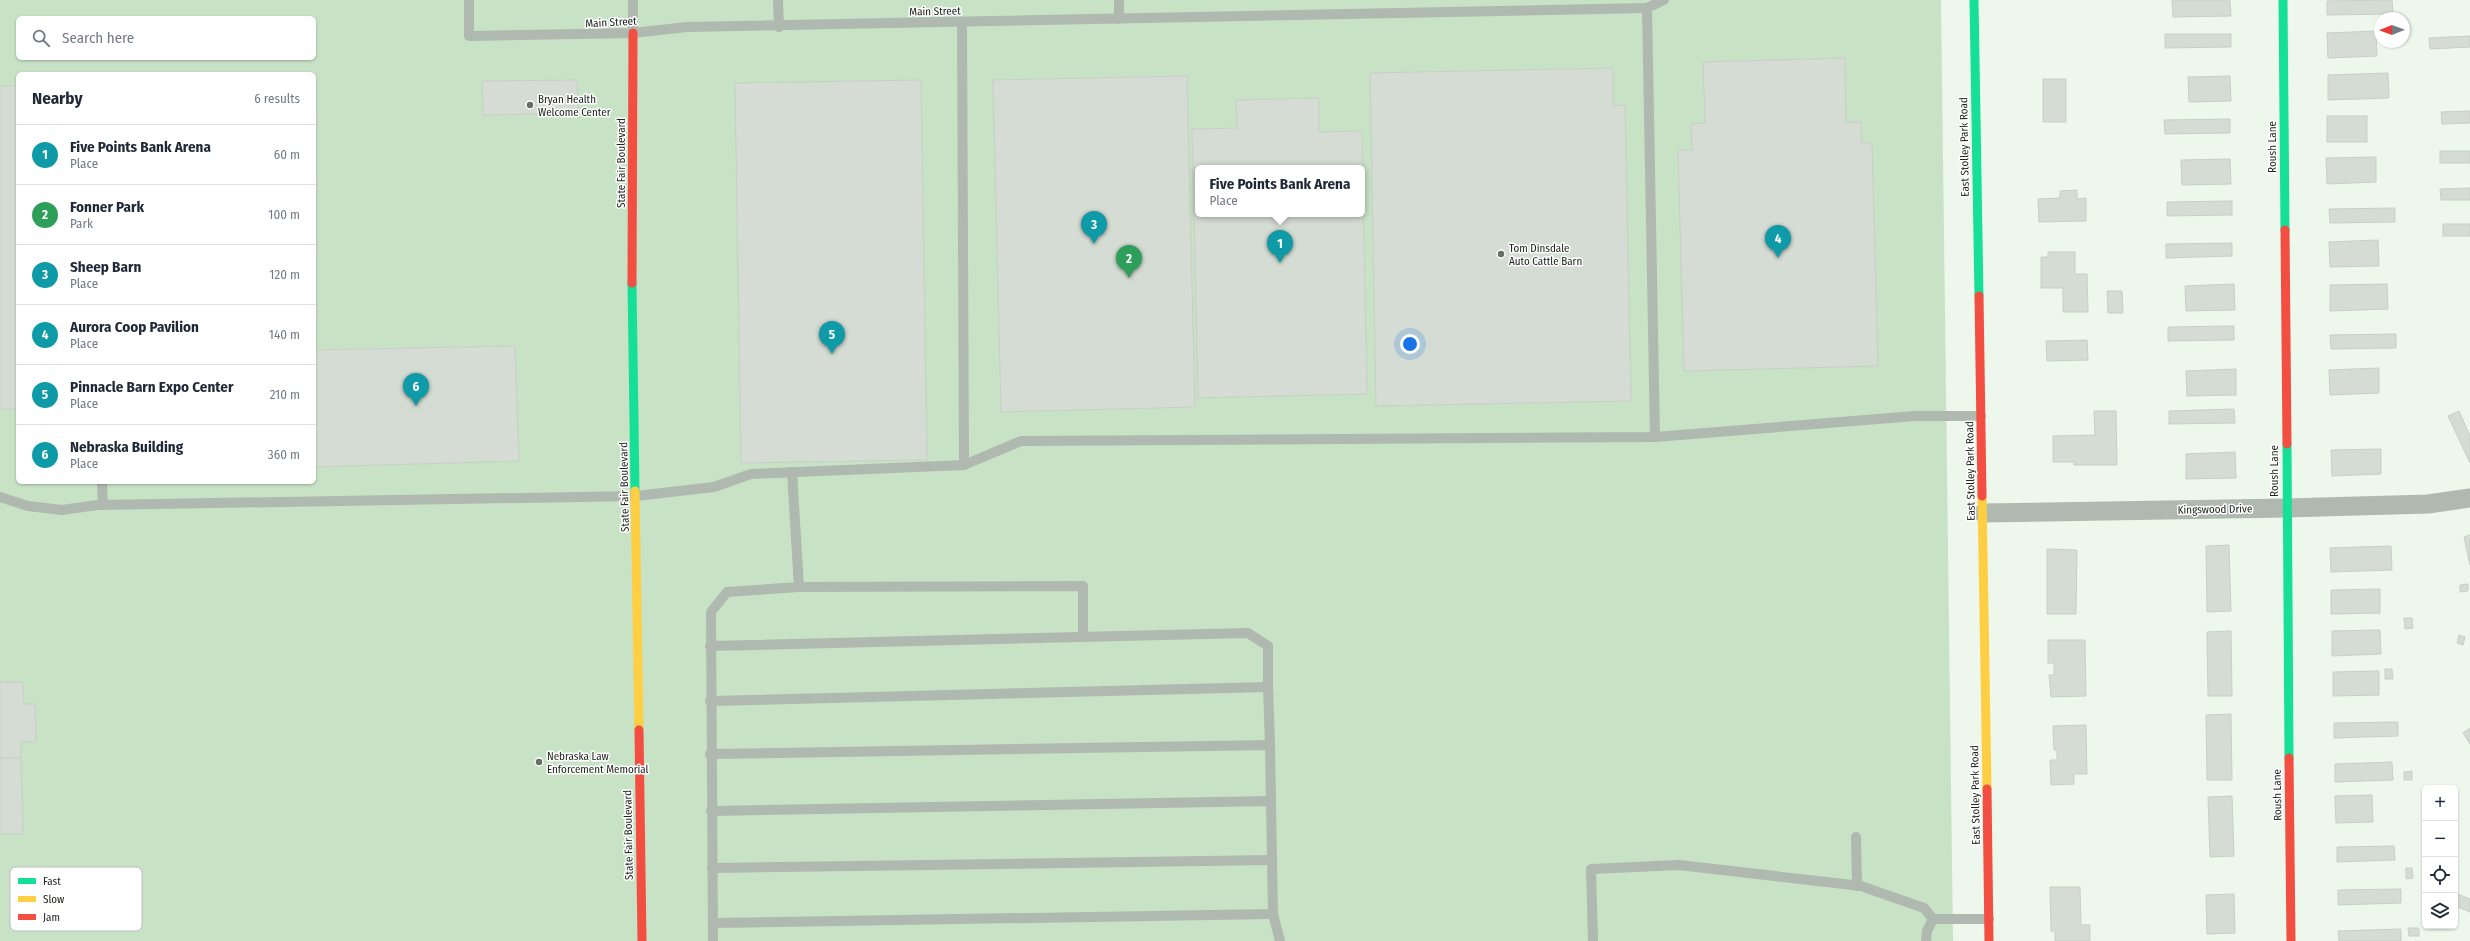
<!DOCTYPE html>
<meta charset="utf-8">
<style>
:root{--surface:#fff;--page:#f2f2f3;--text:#1f2937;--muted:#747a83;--line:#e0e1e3;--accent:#d93025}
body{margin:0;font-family:"Fira Sans Condensed",sans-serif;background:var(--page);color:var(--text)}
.controls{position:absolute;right:12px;bottom:12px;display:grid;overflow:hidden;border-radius:6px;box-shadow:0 1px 3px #0004}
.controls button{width:36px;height:36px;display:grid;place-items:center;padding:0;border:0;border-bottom:1px solid var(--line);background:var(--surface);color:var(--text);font:20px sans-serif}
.compass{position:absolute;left:2374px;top:12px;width:36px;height:36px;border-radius:50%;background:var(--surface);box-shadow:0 1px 3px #0004;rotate:269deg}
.you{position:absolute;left:1410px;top:344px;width:14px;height:14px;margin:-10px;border:3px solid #fff;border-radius:50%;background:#1a73e8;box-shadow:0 0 0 6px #1a73e833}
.badge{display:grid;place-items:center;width:26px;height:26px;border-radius:50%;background:var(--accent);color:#fff;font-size:13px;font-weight:700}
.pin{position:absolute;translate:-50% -33px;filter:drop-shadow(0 1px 2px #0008)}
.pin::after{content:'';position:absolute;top:21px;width:14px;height:12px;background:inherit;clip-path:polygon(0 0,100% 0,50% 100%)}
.popup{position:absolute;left:1195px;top:165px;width:170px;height:52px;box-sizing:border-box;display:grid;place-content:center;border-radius:6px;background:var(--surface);filter:drop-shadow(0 1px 3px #0005);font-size:13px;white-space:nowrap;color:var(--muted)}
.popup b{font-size:15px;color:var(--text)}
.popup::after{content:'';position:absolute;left:50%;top:100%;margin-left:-8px;border:8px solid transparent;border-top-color:var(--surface)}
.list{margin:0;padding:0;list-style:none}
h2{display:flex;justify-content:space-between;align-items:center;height:52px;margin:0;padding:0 16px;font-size:17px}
h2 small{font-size:13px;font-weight:400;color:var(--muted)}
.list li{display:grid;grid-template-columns:26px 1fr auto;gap:12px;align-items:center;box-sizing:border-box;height:60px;padding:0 16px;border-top:1px solid var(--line)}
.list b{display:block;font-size:15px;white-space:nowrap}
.list p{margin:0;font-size:13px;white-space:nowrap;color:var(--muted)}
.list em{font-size:13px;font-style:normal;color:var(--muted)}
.icon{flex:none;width:22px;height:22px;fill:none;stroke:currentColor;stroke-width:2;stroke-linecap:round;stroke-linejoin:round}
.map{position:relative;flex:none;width:2470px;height:941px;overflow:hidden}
.search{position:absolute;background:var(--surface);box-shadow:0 1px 3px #0004;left:16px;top:16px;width:300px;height:44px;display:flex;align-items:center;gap:10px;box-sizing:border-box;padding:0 14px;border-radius:6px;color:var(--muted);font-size:15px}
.panel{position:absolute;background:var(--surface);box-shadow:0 1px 3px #0004;left:16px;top:72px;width:300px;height:412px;border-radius:6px}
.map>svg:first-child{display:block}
.green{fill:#c8e2c6;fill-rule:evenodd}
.building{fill:#d4dcd3;stroke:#c8cfc7;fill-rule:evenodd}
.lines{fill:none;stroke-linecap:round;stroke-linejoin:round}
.lane{stroke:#b0b9af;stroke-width:10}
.street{stroke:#b0b9af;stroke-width:19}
.fast{stroke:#16e098;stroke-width:9}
.slow{stroke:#ffcf43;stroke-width:9}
.jam{stroke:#f24e42;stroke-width:9}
.poi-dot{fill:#686f67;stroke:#fff;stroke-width:1.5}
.labels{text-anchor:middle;stroke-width:3;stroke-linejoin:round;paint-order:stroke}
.street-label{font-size:11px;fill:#20261f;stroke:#fff}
.poi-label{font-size:11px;fill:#20261f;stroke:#fff;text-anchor:start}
.key{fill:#fff;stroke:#bcbebc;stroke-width:1}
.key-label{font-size:11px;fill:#20261f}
</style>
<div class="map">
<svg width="2470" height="941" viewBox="0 0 2470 941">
<rect width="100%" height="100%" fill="#edf7ec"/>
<path class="green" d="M0 0H1941L1953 941H0ZM18 18H314V58H18ZM18 74H314V482H18ZM1198 168H1362V214H1198Z"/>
<g class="building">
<path d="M2172 0H2230L2231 16 2173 17Z"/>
<path d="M2392 0 2393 14 2327 15V1Z"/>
<path d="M2376 31 2377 56 2328 58 2327 33Z"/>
<path d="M2165 34H2231V47L2165 48Z"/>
<path d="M2470 36V47L2430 49 2429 38Z"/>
<path d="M1845 58 1846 122H1861L1862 143H1872L1878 366 1684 371 1678 150H1692L1691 124 1705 123 1703 62Z"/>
<path d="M1613 68V106L1625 105 1631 401 1376 406 1370 73Z"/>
<path d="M2388 73 2389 98 2328 100V75Z"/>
<path d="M1187 76 1195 407 1001 412 993 80Z"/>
<path d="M2230 76 2231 101 2189 102 2188 77Z"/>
<rect x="2043" y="79" width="23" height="43"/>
<path d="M577 80 578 113 483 115 482 81Z"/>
<path d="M921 80 927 460 741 463 735 83Z"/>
<rect x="0" y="86" width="18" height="323"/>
<path d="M1319 98V132L1362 131 1367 394 1198 398 1192 129 1237 128 1236 100ZM1198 168H1362V214H1198Z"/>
<path d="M2470 111V123L2442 124 2441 112Z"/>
<rect x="2327" y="116" width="40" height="26"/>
<path d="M2230 119V133L2165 134 2164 120Z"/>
<rect x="2440" y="151" width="30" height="12"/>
<path d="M2376 157V182L2327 184 2326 158Z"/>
<path d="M2230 159 2231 184 2182 185 2181 160Z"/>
<path d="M2470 188V200H2441L2440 189Z"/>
<path d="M2077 190V199L2086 198V221L2039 222 2038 199 2060 198V191Z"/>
<path d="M2232 201V215L2167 216V202Z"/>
<path d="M2395 208V222L2330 223 2329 209Z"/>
<rect x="2443" y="224" width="27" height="12"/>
<path d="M2378 240 2379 266 2330 267 2329 242Z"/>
<path d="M2232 243V256L2166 258V244Z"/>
<path d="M2048 252H2075V274H2087L2088 312H2063V288H2041V257H2048Z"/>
<path d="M2234 284 2235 310 2186 311 2185 286Z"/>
<path d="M2387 284 2388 309 2330 311V285Z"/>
<path d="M2107 291H2122L2123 313H2108Z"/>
<path d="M2234 326V340L2168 341V327Z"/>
<path d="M2396 334V348L2331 349 2330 335Z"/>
<path d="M2087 340 2088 360 2047 361 2046 341Z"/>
<path d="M515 346 519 461 314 467V350Z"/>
<path d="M2379 368V393L2330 395 2329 370Z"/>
<path d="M2236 369V395L2187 396 2186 371Z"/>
<path d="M2234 409 2235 423 2169 424V411Z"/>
<path d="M2094 411H2116L2117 465H2074V462H2053V436L2095 435Z"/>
<path d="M2459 411 2470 436V463L2448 416Z"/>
<path d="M2381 449V474L2332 476 2331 450Z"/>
<path d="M2235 452 2236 478 2186 479V454Z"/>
<path d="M2470 535V565L2464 537Z"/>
<path d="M2229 545 2231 611 2207 612 2206 546Z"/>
<path d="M2391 546 2392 570 2331 572 2330 548Z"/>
<path d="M2047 549 2077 550 2076 614H2047Z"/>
<path d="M2468 584V591L2460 592V585Z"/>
<path d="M2380 589V613L2331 614V590Z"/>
<path d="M2404 618H2412L2413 628 2405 629Z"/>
<path d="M2380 630 2381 654 2332 656V631Z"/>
<path d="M2231 631 2232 696H2208L2207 632Z"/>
<path d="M2459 635 2465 637 2463 645 2457 643Z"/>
<path d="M2048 640H2085L2086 696 2051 697 2049 675H2054V663H2048Z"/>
<path d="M2385 669H2392L2393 679H2385Z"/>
<path d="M2379 671V695L2333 696V672Z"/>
<path d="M0 682H23L24 704H35L36 742H21V758H0Z"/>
<path d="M2231 714 2232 780H2207L2206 715Z"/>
<path d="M2398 722V736L2334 738V723Z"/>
<path d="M2086 725 2087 774H2074V784L2051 785 2050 760H2057V750H2054L2053 726Z"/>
<path d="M2470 728V744L2463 733Z"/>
<path d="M0 758H21L23 834H0Z"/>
<path d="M2392 762 2393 780 2335 782V764Z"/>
<path d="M2412 771V780H2404V772Z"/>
<path d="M2372 795 2373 822 2336 823 2335 796Z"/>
<path d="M2232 796 2234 856 2210 857 2208 797Z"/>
<path d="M2394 846 2395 860 2337 862V847Z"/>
<path d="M2406 868H2412L2413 878 2406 879Z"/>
<path d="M2050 887H2080L2081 925H2090V941H2055V931H2051Z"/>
<path d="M2401 889V903L2338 905V890Z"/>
<path d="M2455 893 2470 899V912L2455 906Z"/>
<path d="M2234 894 2235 933 2207 934 2206 895Z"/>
<path d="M2408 928H2419V936H2409Z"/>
<path d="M2401 929V941H2339L2338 931Z"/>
</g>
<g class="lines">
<g class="lane">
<path d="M469 0V36L633 33 687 27 1647 8 1664 0"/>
<path d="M633 0V33"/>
<path d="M778 0 779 27"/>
<path d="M1119 0V19"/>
<path d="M1655 437 1915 416H1981"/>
<path d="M964 465 1021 441 1655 437 1647 8"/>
<path d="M102 482 103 505"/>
<path d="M0 497 28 506 62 510 97 505 636 496 714 487 751 474 964 465 962 22"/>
<path d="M799 587 1083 586V637"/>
<path d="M710 646 1248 633 1268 646V687"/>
<path d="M710 701 1268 687 1270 745"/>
<path d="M710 754 1270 745 1271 801"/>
<path d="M711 811 1271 801 1272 860"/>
<path d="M1856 837 1857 886"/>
<path d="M712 868 1272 860 1273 914 713 923"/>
<path d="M1273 914 1280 941"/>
<path d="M713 941 711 612 727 592 799 587 792 472"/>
<path d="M1593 941 1591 869 1679 865 1861 886 1924 908 1933 919H1989"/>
<path d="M1926 941 1927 931 1933 919"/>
</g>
<path class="street" d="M1983 513 2286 508 2428 504 2470 498"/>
<g class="fast">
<path d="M1974 0 1979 296"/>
<path d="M2283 0 2285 230"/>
<path d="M632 283 635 491"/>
<path d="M2287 444 2289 758"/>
</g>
<g class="slow">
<path d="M635 491 639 730"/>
<path d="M1982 496 1987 789"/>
</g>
<g class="jam">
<path d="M2285 230 2287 444"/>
<path d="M632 283 633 33"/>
<path d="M1979 296 1982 496"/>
<path d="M639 730 642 941"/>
<path d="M2289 758 2291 941"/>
<path d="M1987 789 1989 941"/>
</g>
</g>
<g class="poi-dot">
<circle cx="530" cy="105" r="4"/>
<circle cx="1501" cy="254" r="4"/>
<circle cx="539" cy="762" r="4"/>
</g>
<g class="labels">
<g class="street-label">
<text transform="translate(935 11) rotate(-1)" y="4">Main Street</text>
<text transform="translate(611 22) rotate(-3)" y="4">Main Street</text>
<text transform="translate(1964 147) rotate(-91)" y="4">East Stolley Park Road</text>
<text transform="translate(2272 147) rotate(-90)" y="4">Roush Lane</text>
<text transform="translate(621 163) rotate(-90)" y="4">State Fair Boulevard</text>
<text transform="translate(1970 471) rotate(-91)" y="4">East Stolley Park Road</text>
<text transform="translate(2274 471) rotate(-90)" y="4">Roush Lane</text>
<text transform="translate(624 487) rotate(-91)" y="4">State Fair Boulevard</text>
<text transform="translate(2215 509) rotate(-1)" y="4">Kingswood Drive</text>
<text transform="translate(1975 795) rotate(-91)" y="4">East Stolley Park Road</text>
<text transform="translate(2277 795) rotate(-91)" y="4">Roush Lane</text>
<text transform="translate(628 835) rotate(-91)" y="4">State Fair Boulevard</text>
</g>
<g class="poi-label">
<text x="538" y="103">Bryan Health<tspan x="538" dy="13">Welcome Center</tspan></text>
<text x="1509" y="252">Tom Dinsdale<tspan x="1509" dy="13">Auto Cattle Barn</tspan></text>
<text x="547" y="760">Nebraska Law<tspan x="547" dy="13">Enforcement Memorial</tspan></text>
</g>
</g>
<rect x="10" y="867" width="132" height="64" rx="6" class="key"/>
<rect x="18" y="878" width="18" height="6" fill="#16e098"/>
<rect x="18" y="896" width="18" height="6" fill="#ffcf43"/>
<rect x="18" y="914" width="18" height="6" fill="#f24e42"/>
<g class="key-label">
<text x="43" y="885">Fast</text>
<text x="43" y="903">Slow</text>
<text x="43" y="921">Jam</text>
</g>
</svg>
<div class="controls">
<button>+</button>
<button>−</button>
<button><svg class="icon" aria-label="locate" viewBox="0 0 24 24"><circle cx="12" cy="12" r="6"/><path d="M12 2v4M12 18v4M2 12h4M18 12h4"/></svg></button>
<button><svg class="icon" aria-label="layers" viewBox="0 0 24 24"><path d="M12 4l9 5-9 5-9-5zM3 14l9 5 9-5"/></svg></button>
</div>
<svg class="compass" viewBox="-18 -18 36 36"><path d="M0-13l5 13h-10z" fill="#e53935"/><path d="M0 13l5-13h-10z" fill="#747a83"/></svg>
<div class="you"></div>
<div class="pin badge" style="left:1280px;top:263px;background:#0f9aa8">1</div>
<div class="popup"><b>Five Points Bank Arena</b>Place</div>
<div class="pin badge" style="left:1129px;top:278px;background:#2e9e5b">2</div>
<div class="pin badge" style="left:1094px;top:244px;background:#0f9aa8">3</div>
<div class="pin badge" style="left:1778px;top:258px;background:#0f9aa8">4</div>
<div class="pin badge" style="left:832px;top:354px;background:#0f9aa8">5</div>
<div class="pin badge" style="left:416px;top:406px;background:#0f9aa8">6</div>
<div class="search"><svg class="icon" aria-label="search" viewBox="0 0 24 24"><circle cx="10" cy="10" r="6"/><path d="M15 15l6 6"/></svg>Search here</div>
<section class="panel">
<h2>Nearby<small>6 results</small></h2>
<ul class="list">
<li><span class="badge" style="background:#0f9aa8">1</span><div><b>Five Points Bank Arena</b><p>Place</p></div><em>60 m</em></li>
<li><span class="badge" style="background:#2e9e5b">2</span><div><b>Fonner Park</b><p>Park</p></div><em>100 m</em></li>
<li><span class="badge" style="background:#0f9aa8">3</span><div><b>Sheep Barn</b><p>Place</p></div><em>120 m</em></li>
<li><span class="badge" style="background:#0f9aa8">4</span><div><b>Aurora Coop Pavilion</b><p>Place</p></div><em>140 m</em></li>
<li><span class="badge" style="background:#0f9aa8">5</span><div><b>Pinnacle Barn Expo Center</b><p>Place</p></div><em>210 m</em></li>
<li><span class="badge" style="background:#0f9aa8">6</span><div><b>Nebraska Building</b><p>Place</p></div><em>360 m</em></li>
</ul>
</section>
</div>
